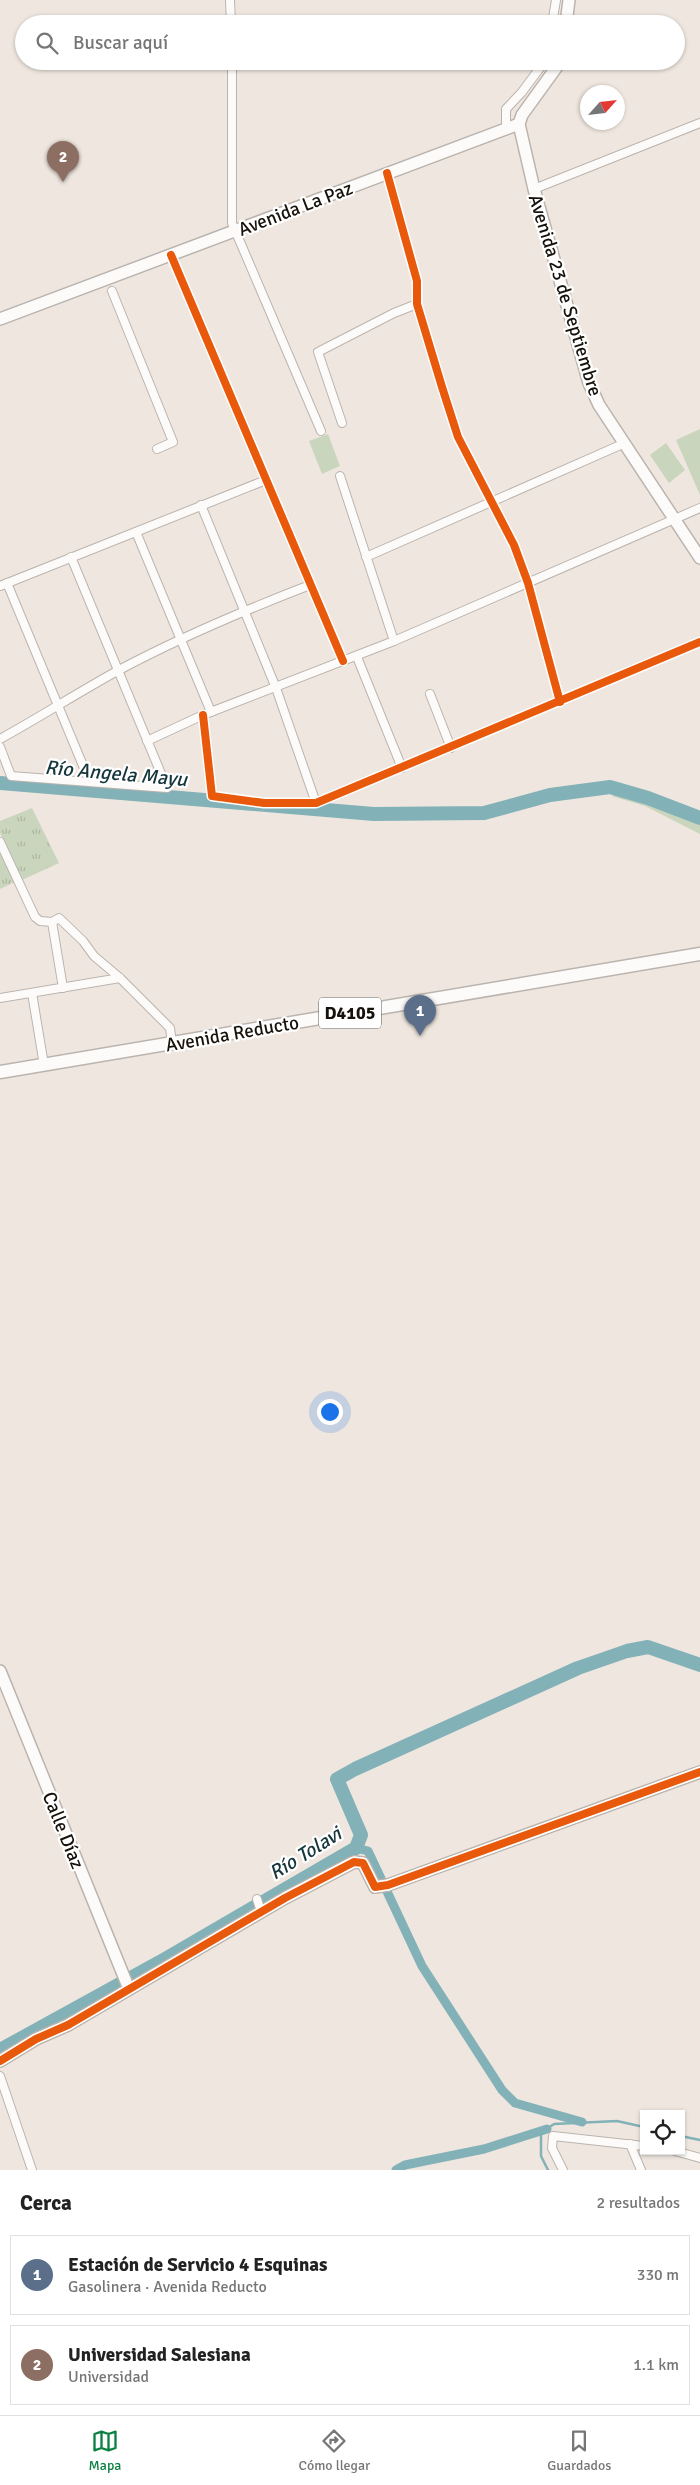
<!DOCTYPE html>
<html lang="es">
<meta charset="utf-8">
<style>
:root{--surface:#fff;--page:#f2f2f2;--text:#222;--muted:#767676;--line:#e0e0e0;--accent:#0b8043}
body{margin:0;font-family:Signika,sans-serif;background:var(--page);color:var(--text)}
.controls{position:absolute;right:15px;bottom:15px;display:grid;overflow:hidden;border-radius:0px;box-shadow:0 1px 4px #0004}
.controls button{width:45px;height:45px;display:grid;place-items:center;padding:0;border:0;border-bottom:1px solid var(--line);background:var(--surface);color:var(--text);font:25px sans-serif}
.compass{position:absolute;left:580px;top:85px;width:45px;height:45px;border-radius:50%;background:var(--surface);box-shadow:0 1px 4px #0004;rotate:63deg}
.you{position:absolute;left:329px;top:1411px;width:18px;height:18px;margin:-12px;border:4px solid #fff;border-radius:50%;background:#1a73e8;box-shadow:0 0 0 8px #1a73e833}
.badge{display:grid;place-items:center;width:32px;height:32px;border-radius:50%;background:var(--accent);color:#fff;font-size:16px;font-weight:700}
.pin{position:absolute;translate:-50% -41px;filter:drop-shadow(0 1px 2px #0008)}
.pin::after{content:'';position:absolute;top:26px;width:18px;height:15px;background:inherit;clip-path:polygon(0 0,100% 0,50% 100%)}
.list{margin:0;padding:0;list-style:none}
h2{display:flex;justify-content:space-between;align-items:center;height:65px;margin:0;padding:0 20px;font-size:21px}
h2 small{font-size:16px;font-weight:400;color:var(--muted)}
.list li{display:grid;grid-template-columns:32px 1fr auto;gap:15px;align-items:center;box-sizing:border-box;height:80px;margin:0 10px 10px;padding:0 10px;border:1px solid var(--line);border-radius:0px}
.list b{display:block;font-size:19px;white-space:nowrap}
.list p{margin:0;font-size:16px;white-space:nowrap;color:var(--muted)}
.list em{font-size:16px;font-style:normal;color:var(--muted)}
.icon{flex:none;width:28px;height:28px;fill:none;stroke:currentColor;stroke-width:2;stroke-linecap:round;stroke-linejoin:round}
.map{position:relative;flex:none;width:700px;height:2170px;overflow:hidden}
.search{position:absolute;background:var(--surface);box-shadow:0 1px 4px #0004;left:15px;right:15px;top:15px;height:55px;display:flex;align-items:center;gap:12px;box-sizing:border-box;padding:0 18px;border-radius:28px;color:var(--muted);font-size:19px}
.sheet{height:245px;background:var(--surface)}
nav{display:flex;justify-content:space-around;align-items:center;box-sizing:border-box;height:70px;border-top:1px solid var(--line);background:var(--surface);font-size:14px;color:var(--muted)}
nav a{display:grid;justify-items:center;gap:2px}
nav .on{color:var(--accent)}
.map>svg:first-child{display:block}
.green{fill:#cad5bd}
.park{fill:url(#park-tufts)}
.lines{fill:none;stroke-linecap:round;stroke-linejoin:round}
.stream{stroke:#83b1b8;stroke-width:2.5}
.canal{stroke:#83b1b8;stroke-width:9}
.river{stroke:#83b1b8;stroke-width:14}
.street-casing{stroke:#bbb4ae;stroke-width:10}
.secondary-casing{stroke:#bbb4ae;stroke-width:14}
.primary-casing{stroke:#bbb4ae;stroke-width:15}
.street{stroke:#fdfbfa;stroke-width:8}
.secondary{stroke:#fdfbfa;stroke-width:11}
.primary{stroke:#fdfbfa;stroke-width:12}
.cycleway-casing{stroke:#fff;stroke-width:11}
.cycleway{stroke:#e8590c;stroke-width:8}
.labels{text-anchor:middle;stroke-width:4.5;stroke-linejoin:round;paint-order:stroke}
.shield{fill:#fff;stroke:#5d5955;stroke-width:1}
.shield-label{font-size:18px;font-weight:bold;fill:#17120c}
.street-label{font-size:19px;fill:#17120c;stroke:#fff}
.water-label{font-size:20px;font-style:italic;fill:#14363c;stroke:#fff}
</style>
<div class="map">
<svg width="700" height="2170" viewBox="0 0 700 2170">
<defs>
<pattern id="park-tufts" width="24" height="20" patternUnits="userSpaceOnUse" patternTransform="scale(1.25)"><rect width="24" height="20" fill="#cad5bd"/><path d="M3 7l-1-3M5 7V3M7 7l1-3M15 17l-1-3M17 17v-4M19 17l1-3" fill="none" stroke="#adb6a1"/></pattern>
</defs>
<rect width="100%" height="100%" fill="#efe7df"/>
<g class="green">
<path d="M700 429V495L676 440Z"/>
<path d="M328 434 340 466 322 474 309 441Z"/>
<path d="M666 443 685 470 669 483 650 455Z"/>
<path d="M620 794 650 803 700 824V834L645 806 611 796Z"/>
</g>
<g class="park">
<path d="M32 808 59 863 22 880 0 833V821Z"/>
<path d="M0 851 15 882 0 889Z"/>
</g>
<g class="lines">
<g class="stream">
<path d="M681 2136 700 2140"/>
<path d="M548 2170 541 2156V2133L554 2124 617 2121 644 2127"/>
</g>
<g class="canal">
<path d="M356 1848 368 1851 422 1966 502 2090 515 2103 582 2122"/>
<path d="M396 2170 405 2165 484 2149 547 2129"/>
</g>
<g class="river">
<path d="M0 783 374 814 484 813 550 795 610 787 648 798 700 818"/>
<path d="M0 2050 160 1962 356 1848 361 1835 337 1779 355 1769 578 1668 627 1651 648 1647 700 1665"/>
</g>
<defs>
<g id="street">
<path d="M230 0 231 24"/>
<path d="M552 24 556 0"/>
<path d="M232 61V223L321 431"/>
<path d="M506 129V109L522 92 545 61"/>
<path d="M387 173 417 281V304L442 387 458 437 514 545 528 583 560 702"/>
<path d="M534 189 700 123"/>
<path d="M171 255 343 661"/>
<path d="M112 291 173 442 157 449"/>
<path d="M342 423 318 352 394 313 417 304"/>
<path d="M340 476 394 641"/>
<path d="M201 505 276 688 316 803"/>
<path d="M136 532 211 712"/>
<path d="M366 557 625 443"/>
<path d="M7 583 89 780"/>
<path d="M0 586 266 480"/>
<path d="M357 657 402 768"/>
<path d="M430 694 451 748"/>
<path d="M203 715 212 796 264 803H316L700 642"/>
<path d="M0 739C40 717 79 692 119 670 181 637 245 610 310 585"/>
<path d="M147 741 203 715 394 641 700 508"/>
<path d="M0 747 11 776 167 788 71 557"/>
<path d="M0 842 35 917 40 921 52 922 63 988"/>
<path d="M52 922 59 918 83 941 94 956 120 978 170 1028 172 1043"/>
<path d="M32 993 44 1065"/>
<path d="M0 998 120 978"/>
<path d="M257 1899 261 1912"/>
<path d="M0 2076 32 2170"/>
<path d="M630 2144 641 2170"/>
<path d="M675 2151 700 2158"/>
<path d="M563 2170 552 2148 553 2136 644 2146"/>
</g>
<g id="secondary">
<path d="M566 24 569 0"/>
<path d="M561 61 522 115 519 124 534 189 589 383 599 405 700 558"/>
<path d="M0 319 519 124"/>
<path d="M0 1671 129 1989"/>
<path d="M0 2061 36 2039 68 2025 285 1898 354 1862 363 1863 375 1887 388 1885 700 1772"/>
</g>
<path id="primary" d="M0 1072 700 954"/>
</defs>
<use href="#street" class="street-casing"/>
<use href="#secondary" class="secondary-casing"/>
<use href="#primary" class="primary-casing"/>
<use href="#street" class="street"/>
<use href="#secondary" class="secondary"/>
<use href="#primary" class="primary"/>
<defs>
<g id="cycleway">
<path d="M387 173 417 281V304L442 387 458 437 514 545 528 583 560 702"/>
<path d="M171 255 343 661"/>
<path d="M203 715 212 796 264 803H316L700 642"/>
<path d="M0 2061 36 2039 68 2025 285 1898 354 1862 363 1863 375 1887 388 1885 700 1772"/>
</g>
</defs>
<use href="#cycleway" class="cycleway-casing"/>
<use href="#cycleway" class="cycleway"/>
</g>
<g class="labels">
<rect class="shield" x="319" y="997.5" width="62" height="31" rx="4"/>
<g class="shield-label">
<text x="350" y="1019">D4105</text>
</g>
<g class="street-label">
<text transform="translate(295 208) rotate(-21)" y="7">Avenida La Paz</text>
<text transform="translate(566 295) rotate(73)" y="7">Avenida 23 de Septiembre</text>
<text transform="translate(232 1033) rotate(-10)" y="7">Avenida Reducto</text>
<text transform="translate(64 1830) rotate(68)" y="7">Calle Díaz</text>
</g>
<g class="water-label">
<text transform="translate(116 773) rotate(5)" y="7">Río Angela Mayu</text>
<text transform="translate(305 1853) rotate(-32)" y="7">Río Tolavi</text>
</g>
</g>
</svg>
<div class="controls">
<button><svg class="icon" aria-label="locate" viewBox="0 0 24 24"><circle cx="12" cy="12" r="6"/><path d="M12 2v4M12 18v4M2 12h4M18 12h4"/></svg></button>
</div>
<svg class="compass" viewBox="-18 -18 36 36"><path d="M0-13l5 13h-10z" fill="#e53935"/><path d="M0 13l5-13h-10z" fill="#767676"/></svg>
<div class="you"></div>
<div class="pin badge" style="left:420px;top:1036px;background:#5c6f8a">1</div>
<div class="pin badge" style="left:63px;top:182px;background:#8d6e63">2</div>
<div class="search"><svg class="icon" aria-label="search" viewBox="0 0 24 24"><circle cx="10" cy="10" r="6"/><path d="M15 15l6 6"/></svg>Buscar aquí</div>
</div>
<section class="sheet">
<h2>Cerca<small>2 resultados</small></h2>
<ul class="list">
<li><span class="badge" style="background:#5c6f8a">1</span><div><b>Estación de Servicio 4 Esquinas</b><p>Gasolinera · Avenida Reducto</p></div><em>330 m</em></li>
<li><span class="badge" style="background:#8d6e63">2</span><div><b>Universidad Salesiana</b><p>Universidad</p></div><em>1.1 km</em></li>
</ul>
</section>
<nav>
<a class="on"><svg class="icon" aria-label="map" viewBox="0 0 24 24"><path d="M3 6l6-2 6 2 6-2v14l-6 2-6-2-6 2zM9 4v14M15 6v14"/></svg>Mapa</a>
<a><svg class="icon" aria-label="directions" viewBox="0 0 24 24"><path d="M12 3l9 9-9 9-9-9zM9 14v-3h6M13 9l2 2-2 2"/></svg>Cómo llegar</a>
<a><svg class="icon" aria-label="saved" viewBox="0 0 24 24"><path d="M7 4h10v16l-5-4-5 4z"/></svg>Guardados</a>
</nav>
